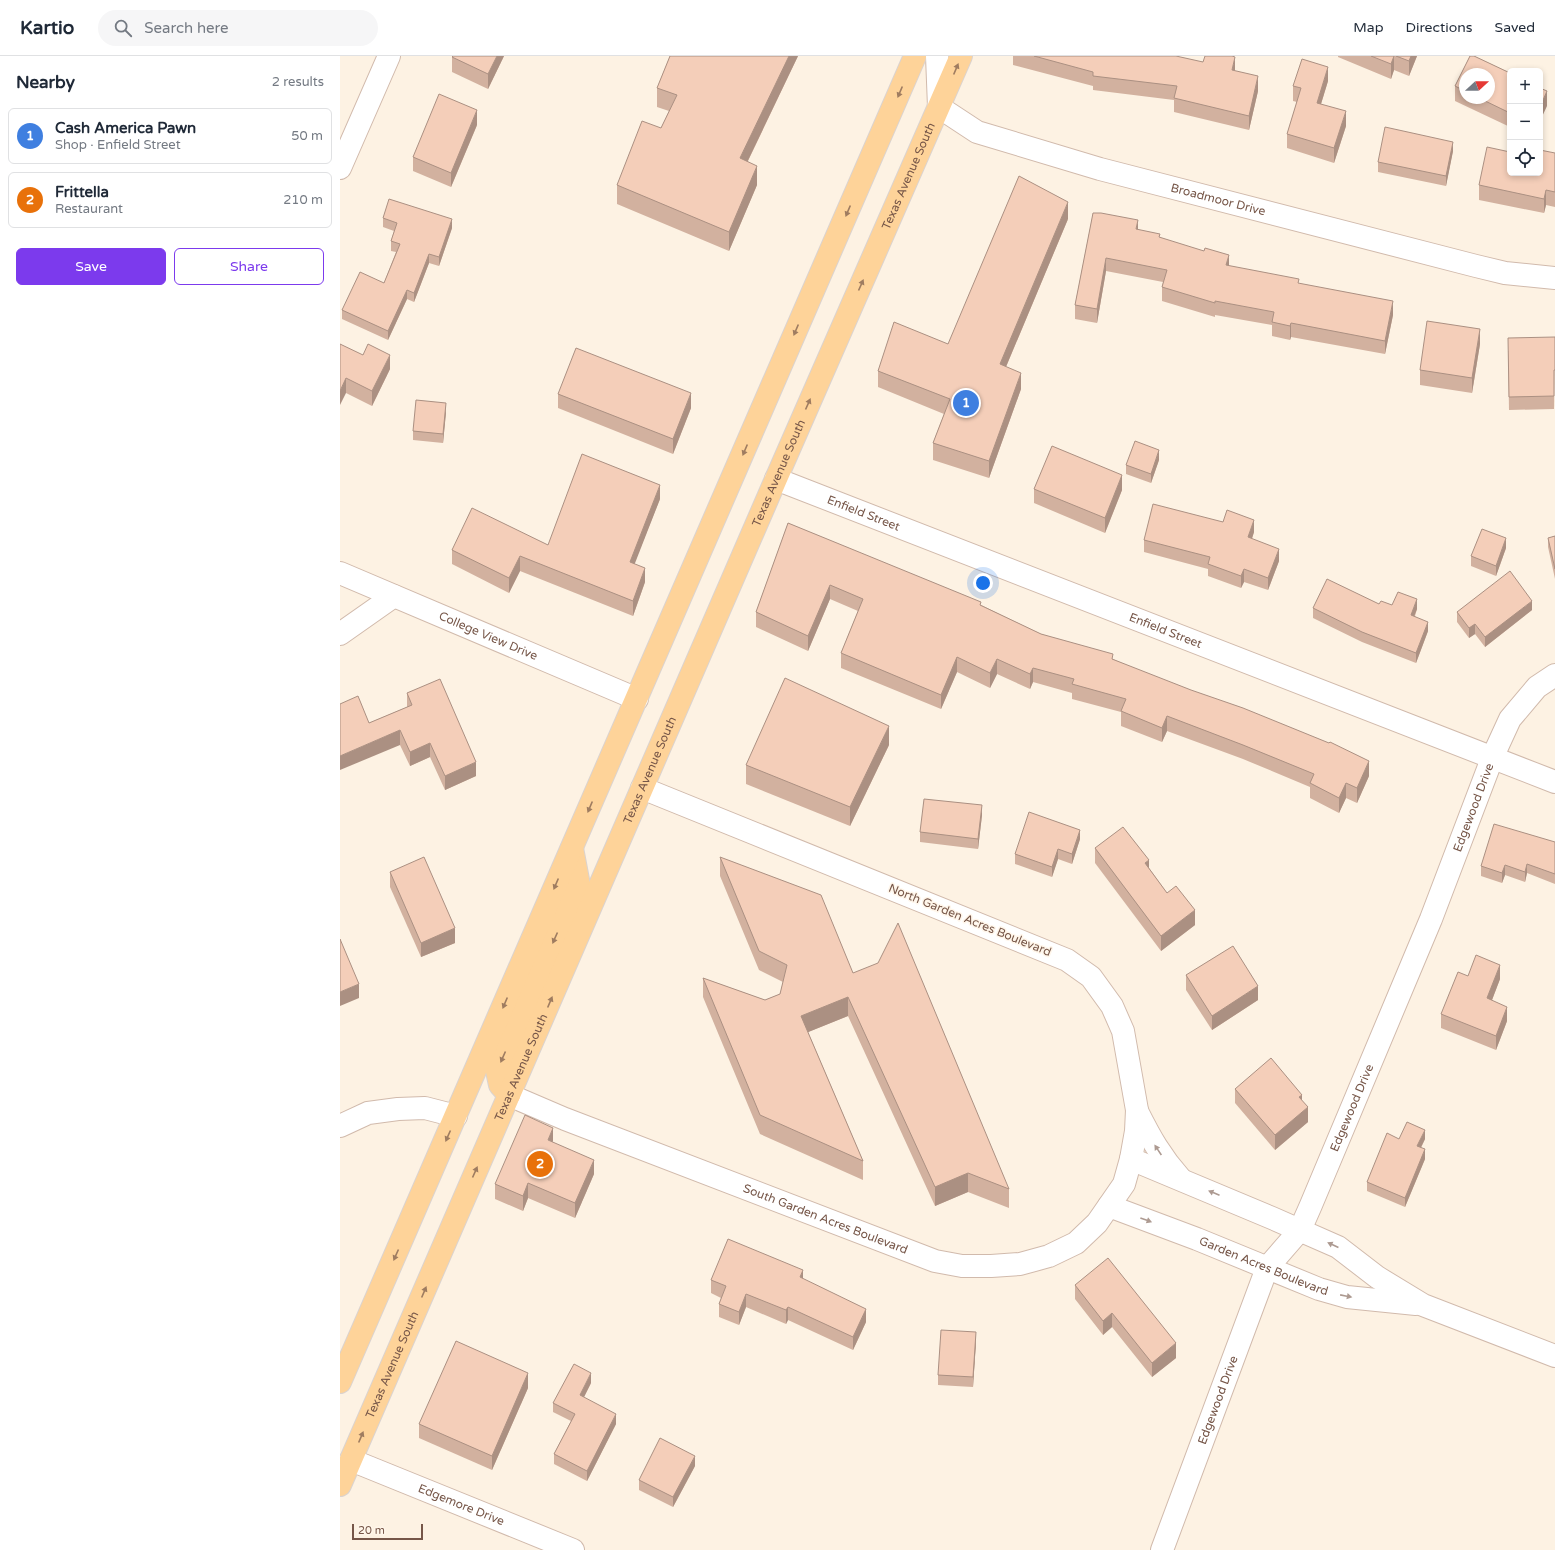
<!DOCTYPE html>
<meta charset="utf-8">
<style>
:root{--surface:#fff;--page:#f6f6f7;--text:#1f2937;--muted:#747a83;--line:#e0e1e3;--accent:#7c3aed}
body{margin:0;font-family:"Varela Round",sans-serif;background:var(--page);color:var(--text)}
.controls{position:absolute;right:12px;top:12px;display:grid;overflow:hidden;border-radius:6px;box-shadow:0 2px 6px #0003}
.controls button{width:36px;height:36px;display:grid;place-items:center;padding:0;border:0;border-bottom:1px solid var(--line);background:var(--surface);color:var(--text);font:20px sans-serif}
.compass{position:absolute;left:1119px;top:12px;width:36px;height:36px;border-radius:50%;background:var(--surface);box-shadow:0 2px 6px #0003;rotate:69deg}
.scale{position:absolute;left:12px;bottom:10px;width:71px;box-sizing:border-box;padding-left:4px;border:2px solid #765648;border-top:0;font-size:11px;line-height:14px;white-space:nowrap;color:#765648;-webkit-text-stroke:3px #fff6ea;paint-order:stroke}
.you{position:absolute;left:643px;top:527px;width:14px;height:14px;margin:-10px;border:3px solid #fff;border-radius:50%;background:#1a73e8;box-shadow:0 0 0 6px #1a73e833}
.badge{display:grid;place-items:center;width:26px;height:26px;border-radius:50%;background:var(--accent);color:#fff;font-size:13px;font-weight:700}
.pin{position:absolute;translate:-50% -50%;border:2px solid #fff;box-shadow:0 1px 4px #0006}
.list{margin:0;padding:0;list-style:none}
h2{display:flex;justify-content:space-between;align-items:center;height:52px;margin:0;padding:0 16px;font-size:17px}
h2 small{font-size:13px;font-weight:400;color:var(--muted)}
.list li{display:grid;grid-template-columns:26px 1fr auto;gap:12px;align-items:center;box-sizing:border-box;height:56px;margin:0 8px 8px;padding:0 8px;border:1px solid var(--line);border-radius:6px}
.list b{display:block;font-size:15px;white-space:nowrap}
.list p{margin:0;font-size:13px;white-space:nowrap;color:var(--muted)}
.list em{font-size:13px;font-style:normal;color:var(--muted)}
.actions{display:flex;gap:8px;padding:12px 16px}
.actions a{flex:1;padding:9px 0;border:1px solid var(--accent);border-radius:6px;text-align:center;font-size:14px;color:var(--accent)}
.actions .main{background:var(--accent);color:#fff}
.icon{flex:none;width:22px;height:22px;fill:none;stroke:currentColor;stroke-width:2;stroke-linecap:round;stroke-linejoin:round}
.map{position:relative;flex:none;width:1215px;height:1494px;overflow:hidden}
header{display:flex;align-items:center;gap:24px;box-sizing:border-box;height:56px;padding:0 20px;background:var(--surface);border-bottom:1px solid var(--line)}
header strong{font-size:19px}
nav{display:flex;gap:22px;margin-inline-start:auto;font-size:14px}
.search{width:280px;height:36px;background:var(--page);display:flex;align-items:center;gap:10px;box-sizing:border-box;padding:0 14px;border-radius:22px;color:var(--muted);font-size:15px}
main{display:flex}
aside{flex:1;background:var(--surface)}
.map>svg:first-child{display:block}
.lines{fill:none;stroke-linecap:round;stroke-linejoin:round}
.minor-casing{stroke:#d1baac;stroke-width:24}
.major-casing{stroke:#dbd3cf;stroke-width:24}
.minor{stroke:#fff;stroke-width:22}
.major{stroke:#fed399;stroke-width:22}
.wall{fill:#d2b19f;fill-rule:evenodd}
.shaded-wall{fill:#ab9082}
.building{fill:#f4ceb9;stroke:#ab9082}
.oneway{fill:#9f7c60}
.oneway2{fill:#ad9a91}
.labels{text-anchor:middle;stroke-width:3;stroke-linejoin:round;paint-order:stroke}
.street-label{font-size:12px;fill:#765648;stroke:#fff6ea}
</style>
<header>
<strong>Kartio</strong>
<div class="search"><svg class="icon" aria-label="search" viewBox="0 0 24 24"><circle cx="10" cy="10" r="6"/><path d="M15 15l6 6"/></svg>Search here</div>
<nav><a>Map</a><a>Directions</a><a>Saved</a></nav>
</header>
<main>
<aside>
<h2>Nearby<small>2 results</small></h2>
<ul class="list">
<li><span class="badge" style="background:#3f7fe0">1</span><div><b>Cash America Pawn</b><p>Shop · Enfield Street</p></div><em>50 m</em></li>
<li><span class="badge" style="background:#e8710a">2</span><div><b>Frittella</b><p>Restaurant</p></div><em>210 m</em></li>
</ul>
<div class="actions"><a class="main">Save</a><a>Share</a></div>
</aside>
<div class="map">
<svg width="1215" height="1494" viewBox="0 0 1215 1494">
<rect width="100%" height="100%" fill="#fdf2e3"/>
<g class="lines">
<defs>
<g id="minor">
<path id="s1" d="M597 0 599 51 637 76 760 113 1136 210 1165 217 1215 222"/>
<path d="M0 112 49 0"/>
<path id="s2" d="M436 423 1215 726"/>
<path id="s3" d="M0 517 297 643"/>
<path d="M0 578 54 540"/>
<path id="s4" d="M169 1039 225 1063 595 1205 622 1210H651L680 1208 709 1200 736 1187 757 1167 784 1128 791 1103 796 1075 797 1054 783 975 772 950 751 921 727 904 302 732"/>
<path d="M797 1055C810 1081 821 1101 840 1122"/>
<path d="M0 1070 28 1057 58 1053 85 1052 116 1060"/>
<path d="M791 1103 932 1162 998 1191 1037 1221 1083 1249 1215 1300"/>
<path id="s5" d="M769 1150 857 1183 979 1233 1007 1241 1076 1248"/>
<path id="s6" d="M11 1404 233 1494"/>
<path id="s7" d="M822 1494 927 1212 960 1174 971 1149 1091 863 1153 700 1170 663 1197 631 1215 619"/>
</g>
<g id="major">
<path d="M169 1039 160 1029 157 1015 239 829 232 792"/>
<path d="M0 1326 575 0"/>
<path id="s8" d="M0 1429 436 423 621 0"/>
</g>
</defs>
<use href="#minor" class="minor-casing"/>
<use href="#major" class="major-casing"/>
<use href="#minor" class="minor"/>
<use href="#major" class="major"/>
</g>
<g class="wall">
<path d="M164 0 148 33 112 16V1Z"/>
<path d="M330 0H458L408 105 417 129 389 195 277 148V129L321 72 329 55 317 51V32Z"/>
<path d="M673 0H836L895 15 918 35 909 74 834 56V44L753 34V30L673 9Z"/>
<path d="M998 0H1077L1069 20 1054 14 1051 23 998 1Z"/>
<path d="M1130 0H1134L1170 17V71L1115 45V30ZM1125 18H1149V42H1125Z"/>
<path d="M988 25 981 48 1006 70 994 107 947 92V78L957 46 953 45V30Z"/>
<path d="M137 69 111 131 73 115V101Z"/>
<path d="M1113 95 1106 130 1038 116V106Z"/>
<path d="M1215 97V151L1206 149 1204 157 1139 144V129L1170 117Z"/>
<path d="M753 157 820 182 889 210 959 228 1053 259 1045 298 951 281 950 284 932 280V269L875 259V261L822 245V231L823 226 766 215 757 267 735 263V249Z"/>
<path d="M43 162 112 172 99 210 89 207 74 246 67 243 48 284 2 263V254L44 227 56 196 51 195V185L54 175 43 171Z"/>
<path d="M728 163 666 311 681 333 649 422 593 404V387L604 358 538 331V315L608 288Z"/>
<path d="M1215 281 1214 353 1169 354 1168 295Z"/>
<path d="M0 288 50 313 32 350 6 337Z"/>
<path d="M1140 288 1132 337 1080 329V314Z"/>
<path d="M218 338 351 352 333 398 218 352Z"/>
<path d="M106 356 103 387 73 384V375Z"/>
<path d="M819 404 811 427 786 418V409Z"/>
<path d="M694 433 782 434 765 477 694 447Z"/>
<path d="M320 443 294 508 305 526 293 560 180 515 169 537 112 508V494L208 489Z"/>
<path d="M448 467 641 549 701 578 773 603 1029 720 1017 747 1006 742 999 757 970 742V731L903 703 827 675 822 686 781 670V656L732 643V637L693 626 690 633 657 618 650 632 617 616 601 653 501 612V597L518 555 490 543 468 595 416 571V556Z"/>
<path d="M914 476 912 483 939 505 928 534 904 526 901 532 868 520V513L804 496V484Z"/>
<path d="M1215 480V523L1208 491V482Z"/>
<path d="M1166 492 1156 520 1131 510V500Z"/>
<path d="M1039 548 1077 553 1075 560 1088 575 1076 607 1022 586 973 562V552Z"/>
<path d="M1192 554 1145 591 1135 578 1129 582 1117 566V556Z"/>
<path d="M67 637 136 720 105 734 90 701 70 710 60 689 29 667 67 651Z"/>
<path d="M549 689 510 770 406 728V709Z"/>
<path d="M642 759 638 793 580 786V776Z"/>
<path d="M740 783 732 808 718 803 712 821 675 808V798Z"/>
<path d="M1215 786V828L1187 817 1185 826 1165 819 1162 827 1141 820V810Z"/>
<path d="M755 792 809 812 827 837 855 869 821 895 755 807Z"/>
<path d="M380 801 513 917 669 1133V1152L628 1136 595 1150 508 960 468 976 523 1105V1124L420 1078 363 941V922L425 944 440 938 443 926 419 914 380 820Z"/>
<path d="M50 816 115 887 81 901 50 831Z"/>
<path d="M846 919 918 944 872 974 846 934Z"/>
<path d="M1128 920 1160 923 1152 944 1167 965 1156 994 1101 972V958Z"/>
<path d="M895 1033 962 1045 968 1066 935 1094 895 1047Z"/>
<path d="M1059 1083H1085L1081 1092 1085 1103 1065 1151 1027 1135V1126Z"/>
<path d="M213 1086 254 1118 235 1162 188 1142 183 1155 155 1143V1128Z"/>
<path d="M463 1223 526 1266 513 1294 448 1264 446 1268 406 1251 399 1269 379 1261V1248L381 1242 371 1237V1224Z"/>
<path d="M735 1229 836 1302 812 1321 772 1271 763 1279 735 1243Z"/>
<path d="M636 1286 633 1331 598 1329V1319Z"/>
<path d="M251 1327 244 1341 276 1368 247 1425 214 1408V1398L231 1365 213 1356V1347Z"/>
<path d="M188 1332 152 1414 79 1382V1368Z"/>
<path d="M355 1410 333 1451 299 1434V1424Z"/>
</g>
<g class="shaded-wall">
<path d="M157 0H164L148 33V18Z"/>
<path d="M449 0H458L400 121V102Z"/>
<path d="M1054 0V14L1051 23V8Z"/>
<path d="M1071 0H1077L1069 20V5Z"/>
<path d="M895 1V15L892 14Z"/>
<path d="M988 11V25L977 61V47Z"/>
<path d="M918 20V35L909 74V60Z"/>
<path d="M1207 35V50L1200 65V51Z"/>
<path d="M137 54V69L111 131V117Z"/>
<path d="M1006 55V70L994 107V92Z"/>
<path d="M1113 86V95L1106 130V120Z"/>
<path d="M417 110V129L389 195V176Z"/>
<path d="M1206 134V149L1204 157V143Z"/>
<path d="M728 146V163L660 325V308Z"/>
<path d="M112 163V172L99 210V201Z"/>
<path d="M798 164V178L796 173Z"/>
<path d="M89 198V207L74 246V237Z"/>
<path d="M889 199V212L886 209Z"/>
<path d="M766 202V215L757 267V253Z"/>
<path d="M67 234V243L48 284V275Z"/>
<path d="M1053 245V259L1045 298V285Z"/>
<path d="M951 267V281L950 284V270Z"/>
<path d="M1140 273V288L1132 337V322Z"/>
<path d="M50 299V313L32 350V335Z"/>
<path d="M681 317V333L649 422V405Z"/>
<path d="M6 322V337L0 349V335Z"/>
<path d="M351 337V352L333 398V383Z"/>
<path d="M106 347V356L103 387V378Z"/>
<path d="M819 394V404L811 427V418Z"/>
<path d="M782 419V434L765 477V462Z"/>
<path d="M320 429V443L290 520V506Z"/>
<path d="M914 464V476L908 494V481Z"/>
<path d="M1166 482V492L1156 520V510Z"/>
<path d="M939 493V505L928 534V522Z"/>
<path d="M180 500V515L169 537V522Z"/>
<path d="M305 512V526L293 560V545Z"/>
<path d="M904 513V526L901 532V520Z"/>
<path d="M490 529V543L468 595V580Z"/>
<path d="M1077 543V553L1071 568V559Z"/>
<path d="M1192 545V554L1145 591V581Z"/>
<path d="M1088 566V575L1076 607V597Z"/>
<path d="M1135 568V578L1129 582V572Z"/>
<path d="M617 601V616L601 653V639Z"/>
<path d="M657 603V618L650 632V617Z"/>
<path d="M693 612V626L690 633V618Z"/>
<path d="M827 660V675L822 686V672Z"/>
<path d="M549 670V689L510 770V751Z"/>
<path d="M60 674V689L0 714V700Z"/>
<path d="M90 687V701L70 710V696Z"/>
<path d="M1029 705V720L1017 747V732Z"/>
<path d="M136 706V720L105 734V720Z"/>
<path d="M1006 727V742L999 757V742Z"/>
<path d="M642 749V759L638 793V783Z"/>
<path d="M740 774V783L732 808V798Z"/>
<path d="M718 793V803L712 821V811Z"/>
<path d="M809 804V819L805 807Z"/>
<path d="M1187 808V817L1185 826V816Z"/>
<path d="M1165 809V819L1162 827V817Z"/>
<path d="M855 854V869L821 895V880Z"/>
<path d="M115 872V887L81 901V887Z"/>
<path d="M1160 909V923L1147 957V942Z"/>
<path d="M19 928V942L0 950V936Z"/>
<path d="M918 930V944L872 974V960Z"/>
<path d="M508 941V960L461 979V960Z"/>
<path d="M1167 951V965L1156 994V980Z"/>
<path d="M962 1039V1053L959 1041Z"/>
<path d="M968 1051V1066L935 1094V1079Z"/>
<path d="M213 1072V1086L208 1084Z"/>
<path d="M1085 1074V1083L1077 1099V1090Z"/>
<path d="M1085 1093V1103L1065 1151V1142Z"/>
<path d="M254 1104V1118L235 1162V1147Z"/>
<path d="M628 1117V1136L595 1150V1131Z"/>
<path d="M188 1127V1142L183 1155V1140Z"/>
<path d="M463 1214V1227L460 1221Z"/>
<path d="M406 1238V1251L399 1269V1256Z"/>
<path d="M448 1251V1264L446 1268V1254Z"/>
<path d="M526 1253V1266L513 1294V1281Z"/>
<path d="M772 1257V1271L763 1279V1265Z"/>
<path d="M636 1276V1286L633 1331V1321Z"/>
<path d="M836 1287V1302L812 1321V1307Z"/>
<path d="M188 1317V1332L152 1414V1400Z"/>
<path d="M251 1317V1327L240 1349V1339Z"/>
<path d="M276 1358V1368L247 1425V1415Z"/>
<path d="M355 1400V1410L333 1451V1441Z"/>
</g>
<g class="building">
<path d="M113 0H157L148 18 112 1Z"/>
<path d="M330 0H449L400 102 417 110 389 176 277 129 302 65 321 72 337 39 317 32Z"/>
<path d="M694 0H836L863 6 865 0H892L895 1 892 14 918 20 909 60 834 42 837 30 753 20V16Z"/>
<path d="M1031 0H1054L1051 8Z"/>
<path d="M1056 0H1071L1069 5Z"/>
<path d="M1130 0H1134L1170 17V57L1139 42H1149V18H1125V35L1115 30Z"/>
<path d="M962 3 988 11 977 47 1006 55 994 92 947 78 961 32 953 30Z"/>
<path d="M1200 32 1207 35 1200 51Z"/>
<path d="M99 38 137 54 111 117 73 101Z"/>
<path d="M1045 71 1113 86 1106 120 1038 106Z"/>
<path d="M1147 91 1170 96V117H1200V94L1215 97V136L1206 134 1204 143 1139 129Z"/>
<path d="M679 120 728 146 660 308 681 317 649 405 593 387 610 343 538 315 554 266 608 288Z"/>
<path d="M49 143 112 163 99 201 89 198 74 237 67 234 48 275 2 254 20 216 44 227 60 188 51 185 57 167 43 162Z"/>
<path d="M753 157H761L798 164 796 173 820 178 819 181 864 195 865 192 889 199 886 209 959 223 958 227 1053 245 1045 285 951 267 950 270 932 266 934 256 875 245V247L822 231 827 214 766 202 757 253 735 249Z"/>
<path d="M1087 265 1140 273 1132 322 1080 314Z"/>
<path d="M1215 281V314H1214V340L1169 341 1168 282Z"/>
<path d="M0 288 23 299 28 288 50 299 32 335 6 322 0 335Z"/>
<path d="M236 292 351 337 333 383 218 338Z"/>
<path d="M76 344 106 347 103 378 73 375Z"/>
<path d="M795 385 819 394 811 418 786 409Z"/>
<path d="M712 390 782 419 765 462 694 433Z"/>
<path d="M242 398 320 429 290 506 305 512 293 545 180 500 169 522 112 494 132 452 208 489Z"/>
<path d="M813 448 883 466 887 454 914 464 908 481 939 493 928 522 904 513 901 520 868 508 870 501 804 484Z"/>
<path d="M448 467 641 546 640 549 701 578 773 598 772 603 851 634 903 652 989 687 990 686 1029 705 1017 732 1006 727 999 742 970 727 974 718 903 689 827 660 822 672 781 655 786 643 732 628 734 623 693 612 690 618 657 603 650 617 617 601 601 639 501 597 523 543 490 529 468 580 416 556Z"/>
<path d="M1142 473 1166 482 1156 510 1131 500Z"/>
<path d="M1215 480V513L1208 482Z"/>
<path d="M1170 515 1192 545 1145 581 1135 568 1129 572 1117 556Z"/>
<path d="M987 523 1039 548 1041 545 1052 549 1058 536 1077 543 1071 559 1088 566 1076 597 1022 576 973 552Z"/>
<path d="M445 622 549 670 510 751 406 709Z"/>
<path d="M100 623 136 706 105 720 90 687 70 696 60 674 0 700V648L18 640 29 667 72 649 67 637Z"/>
<path d="M584 743 642 749 638 783 580 776Z"/>
<path d="M689 756 740 774 732 798 718 793 712 811 675 798Z"/>
<path d="M1154 768 1215 786V818L1187 808 1185 816 1165 809 1162 817 1141 810Z"/>
<path d="M783 771 809 804 805 807 827 837 836 830 855 854 821 880 755 792Z"/>
<path d="M84 801 115 872 81 887 50 816Z"/>
<path d="M380 801 481 839 513 917 538 907 558 867 669 1133 628 1117 595 1131 508 941 461 960 523 1105 420 1059 363 922 425 944 440 938 447 909 419 895Z"/>
<path d="M0 883 19 928 0 936Z"/>
<path d="M893 890 918 930 872 960 846 919Z"/>
<path d="M1136 899 1160 909 1147 942 1167 951 1156 980 1101 958 1118 916 1128 920Z"/>
<path d="M931 1002 962 1039 959 1041 968 1051 935 1079 895 1033Z"/>
<path d="M185 1059 213 1072 208 1084 254 1104 235 1147 188 1127 183 1140 155 1128Z"/>
<path d="M1067 1066 1085 1074 1077 1090 1085 1093 1065 1142 1027 1126 1047 1077 1059 1083Z"/>
<path d="M388 1183 463 1214 460 1221 526 1253 513 1281 448 1251 446 1254 406 1238 399 1256 379 1248 386 1230 371 1224Z"/>
<path d="M768 1202 836 1287 812 1307 772 1257 763 1265 735 1229Z"/>
<path d="M601 1274 636 1276 633 1321 598 1319Z"/>
<path d="M116 1285 188 1317 152 1400 79 1368Z"/>
<path d="M234 1308 251 1317 240 1339 276 1358 247 1415 214 1398 235 1358 213 1347Z"/>
<path d="M320 1382 355 1400 333 1441 299 1424Z"/>
</g>
<defs><path id="oneway-solid" d="M-6-.8H1V-3.2L6.5 0L1 3.2V.8H-6Z"/></defs>
<g class="oneway">
<use href="#oneway-solid" transform="translate(616 13) rotate(-67)"/>
<use href="#oneway-solid" transform="translate(560 36) rotate(113)"/>
<use href="#oneway-solid" transform="translate(508 155) rotate(113)"/>
<use href="#oneway-solid" transform="translate(521 229) rotate(-66)"/>
<use href="#oneway-solid" transform="translate(456 274) rotate(113)"/>
<use href="#oneway-solid" transform="translate(468 348) rotate(-66)"/>
<use href="#oneway-solid" transform="translate(405 394) rotate(113)"/>
<use href="#oneway-solid" transform="translate(250 751) rotate(113)"/>
<use href="#oneway-solid" transform="translate(216 828) rotate(113)"/>
<use href="#oneway-solid" transform="translate(215 882) rotate(114)"/>
<use href="#oneway-solid" transform="translate(210 946) rotate(-67)"/>
<use href="#oneway-solid" transform="translate(165 947) rotate(113)"/>
<use href="#oneway-solid" transform="translate(163 1001) rotate(114)"/>
<use href="#oneway-solid" transform="translate(108 1080) rotate(114)"/>
<use href="#oneway-solid" transform="translate(135 1116) rotate(-66)"/>
<use href="#oneway-solid" transform="translate(56 1199) rotate(114)"/>
<use href="#oneway-solid" transform="translate(84 1236) rotate(-67)"/>
<use href="#oneway-solid" transform="translate(21 1381) rotate(-67)"/>
</g>
<g class="oneway2">
<use href="#oneway-solid" transform="translate(818 1094) rotate(-124)"/>
<use href="#oneway-solid" transform="translate(874 1137) rotate(-157)"/>
<use href="#oneway-solid" transform="translate(806 1164) rotate(20)"/>
<use href="#oneway-solid" transform="translate(993 1189) rotate(-155)"/>
<use href="#oneway-solid" transform="translate(1006 1240) rotate(11)"/>
</g>
<g class="labels">
<g class="street-label">
<text dy="4" stroke="none"><textPath href="#s8" startOffset="1427">Texas Avenue South</textPath></text>
<text dy="4" stroke="none"><textPath href="#s1" startOffset="347">Broadmoor Drive</textPath></text>
<text dy="4" stroke="none"><textPath href="#s8" startOffset="1103">Texas Avenue South</textPath></text>
<text dy="4" stroke="none"><textPath href="#s2" startOffset="94">Enfield Street</textPath></text>
<text dy="4" stroke="none"><textPath href="#s2" startOffset="418">Enfield Street</textPath></text>
<text dy="4" stroke="none"><textPath href="#s3" startOffset="161">College View Drive</textPath></text>
<text dy="4" stroke="none"><textPath href="#s8" startOffset="779">Texas Avenue South</textPath></text>
<text dy="4" stroke="none"><textPath href="#s7" startOffset="808">Edgewood Drive</textPath></text>
<text transform="translate(630 864) rotate(22)" y="4">North Garden Acres Boulevard</text>
<text dy="4" stroke="none"><textPath href="#s8" startOffset="455">Texas Avenue South</textPath></text>
<text dy="4" stroke="none"><textPath href="#s7" startOffset="484">Edgewood Drive</textPath></text>
<text dy="4" stroke="none"><textPath href="#s4" startOffset="340">South Garden Acres Boulevard</textPath></text>
<text dy="4" stroke="none"><textPath href="#s5" startOffset="166">Garden Acres Boulevard</textPath></text>
<text dy="4" stroke="none"><textPath href="#s8" startOffset="131">Texas Avenue South</textPath></text>
<text dy="4" stroke="none"><textPath href="#s7" startOffset="160">Edgewood Drive</textPath></text>
<text dy="4" stroke="none"><textPath href="#s6" startOffset="119">Edgemore Drive</textPath></text>
</g>
</g>
</svg>
<div class="controls">
<button>+</button>
<button>−</button>
<button><svg class="icon" aria-label="locate" viewBox="0 0 24 24"><circle cx="12" cy="12" r="6"/><path d="M12 2v4M12 18v4M2 12h4M18 12h4"/></svg></button>
</div>
<svg class="compass" viewBox="-18 -18 36 36"><path d="M0-13l5 13h-10z" fill="#e53935"/><path d="M0 13l5-13h-10z" fill="#747a83"/></svg>
<div class="scale">20 m</div>
<div class="you"></div>
<div class="pin badge" style="left:626px;top:347px;background:#3f7fe0">1</div>
<div class="pin badge" style="left:200px;top:1108px;background:#e8710a">2</div>
</div>
</main>
